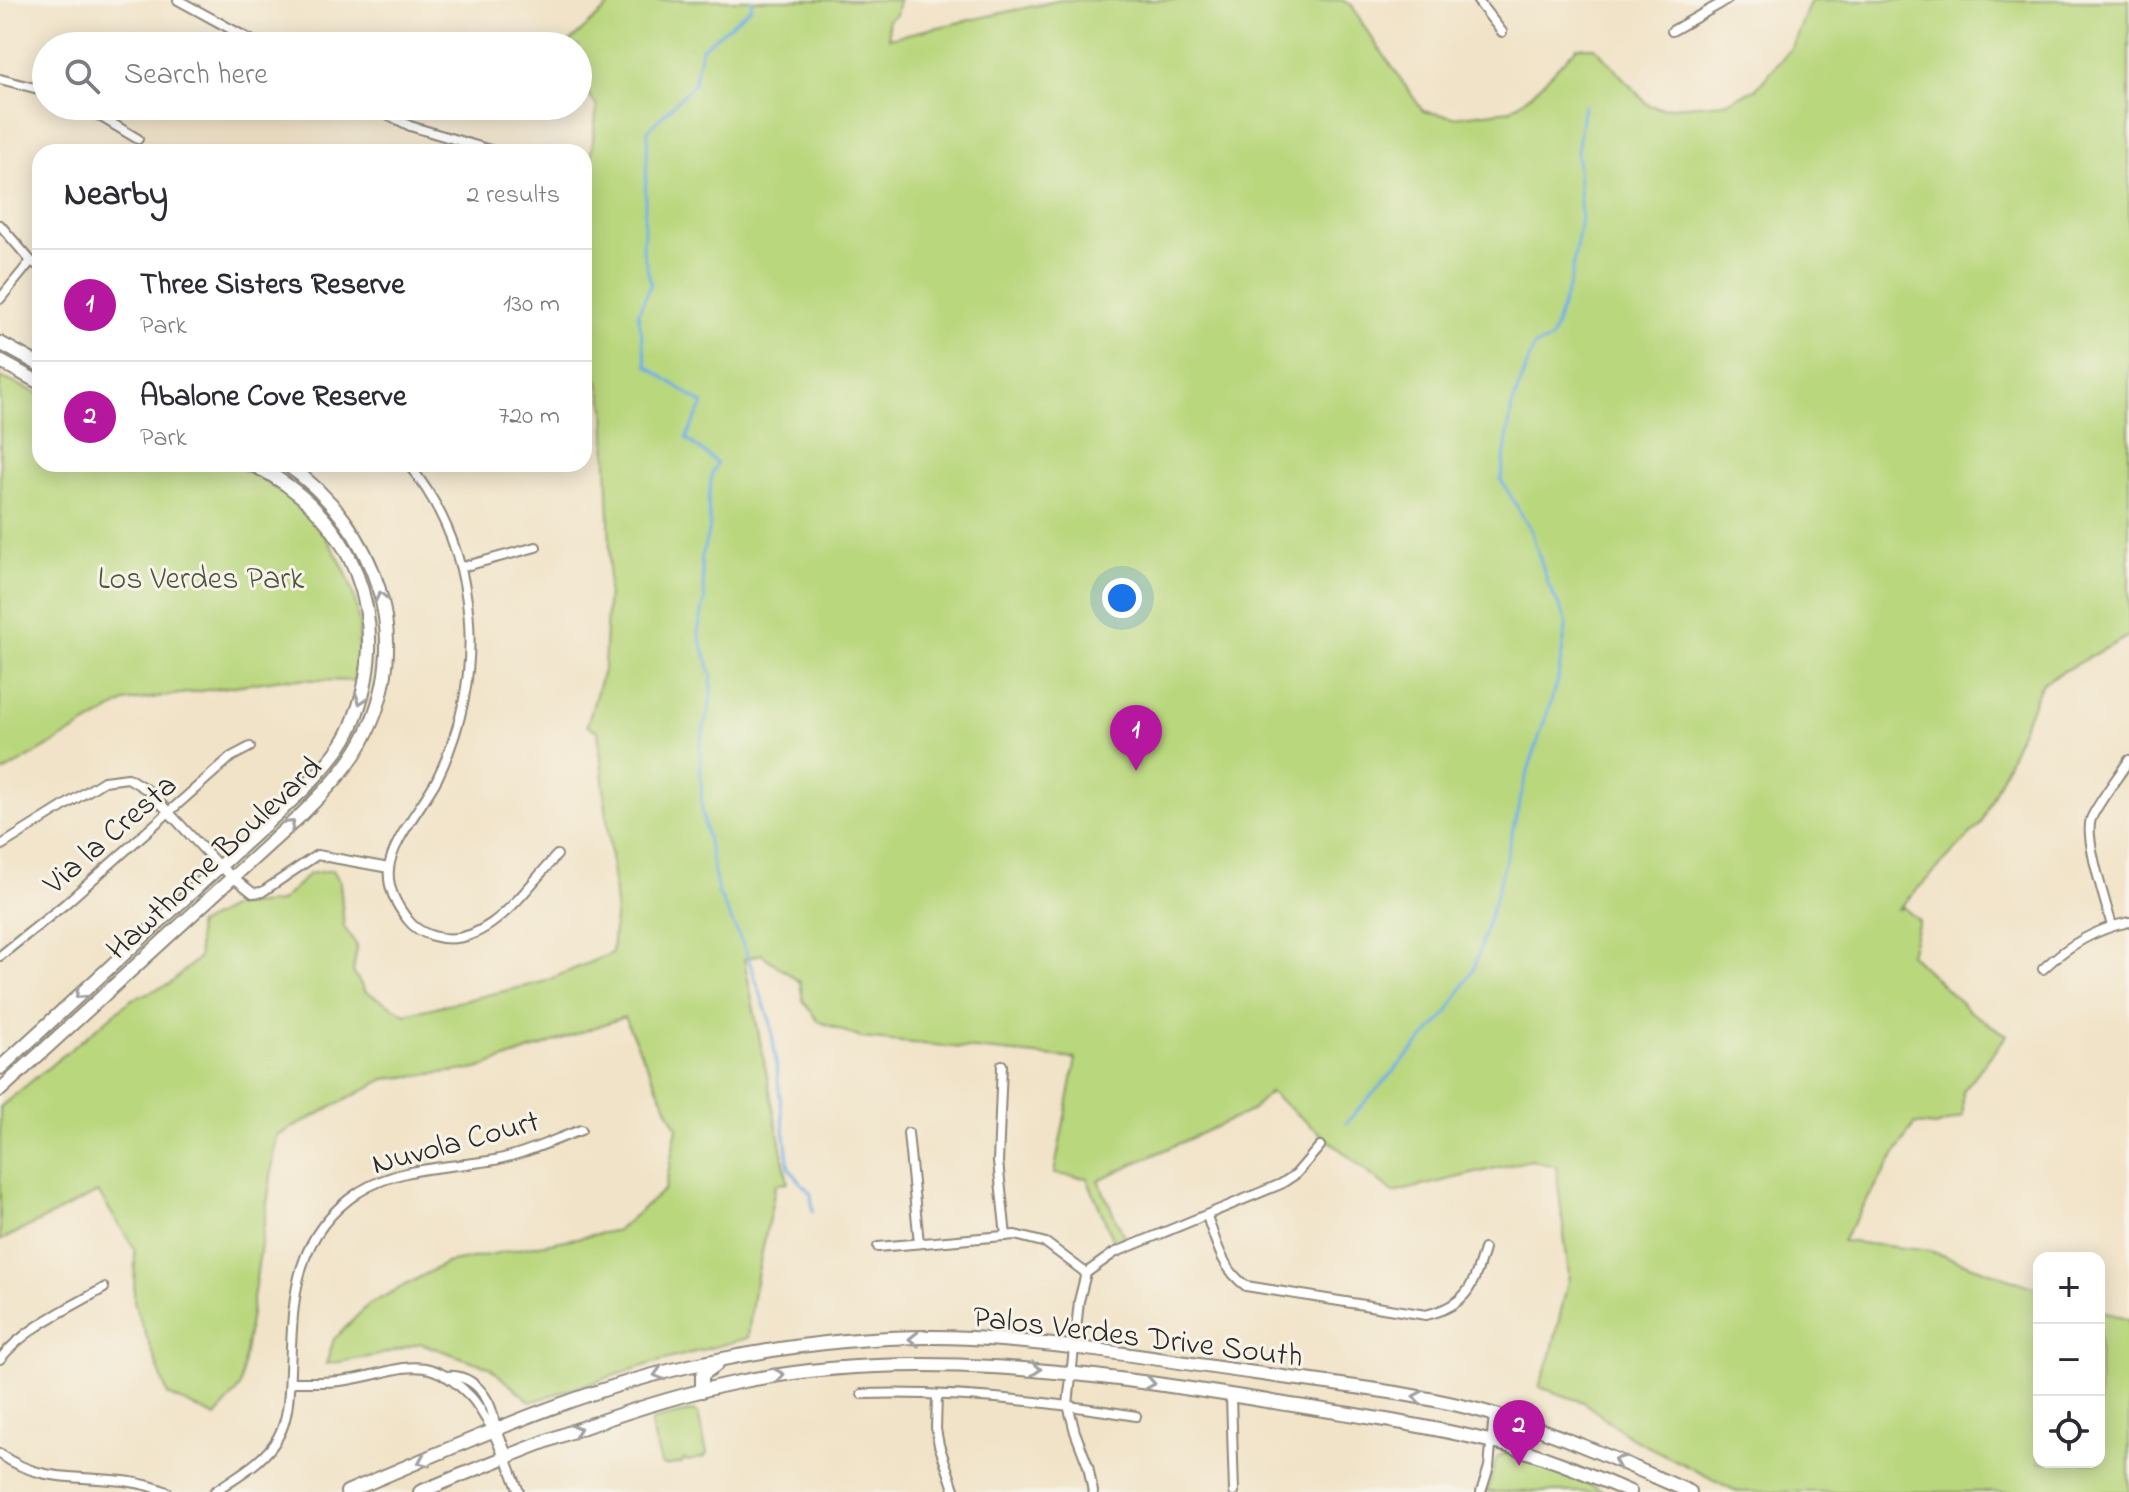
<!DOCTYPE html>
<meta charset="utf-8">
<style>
:root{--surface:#fff;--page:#f2f2f3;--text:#2b2b33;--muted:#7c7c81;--line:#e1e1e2;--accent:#b5179e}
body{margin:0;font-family:"Indie Flower",sans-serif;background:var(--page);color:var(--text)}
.controls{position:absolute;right:24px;bottom:24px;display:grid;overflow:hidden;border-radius:16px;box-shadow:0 4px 20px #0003}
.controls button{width:72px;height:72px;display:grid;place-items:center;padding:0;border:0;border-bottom:2px solid var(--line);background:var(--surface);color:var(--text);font:40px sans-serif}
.you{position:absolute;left:1122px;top:598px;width:28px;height:28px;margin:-20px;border:6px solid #fff;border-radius:50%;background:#1a73e8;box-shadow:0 0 0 12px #1a73e833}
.badge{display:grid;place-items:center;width:52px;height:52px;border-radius:50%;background:var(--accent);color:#fff;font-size:26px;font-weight:700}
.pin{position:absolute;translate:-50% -66px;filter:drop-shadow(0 2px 4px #0008)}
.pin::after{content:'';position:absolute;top:42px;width:28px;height:24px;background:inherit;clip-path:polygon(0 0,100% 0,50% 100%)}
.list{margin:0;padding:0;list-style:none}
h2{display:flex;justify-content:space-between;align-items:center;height:104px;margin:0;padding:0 32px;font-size:34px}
h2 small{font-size:26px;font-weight:400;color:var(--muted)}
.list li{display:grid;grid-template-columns:52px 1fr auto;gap:24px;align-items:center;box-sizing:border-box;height:112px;padding:0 32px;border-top:2px solid var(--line)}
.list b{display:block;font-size:30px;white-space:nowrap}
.list p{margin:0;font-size:26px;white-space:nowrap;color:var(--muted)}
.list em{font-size:26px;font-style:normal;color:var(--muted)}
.icon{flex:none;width:44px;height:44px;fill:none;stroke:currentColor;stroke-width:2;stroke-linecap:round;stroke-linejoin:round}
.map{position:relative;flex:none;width:2129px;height:1492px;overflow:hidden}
.search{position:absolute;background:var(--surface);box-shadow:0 4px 20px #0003;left:32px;top:32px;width:560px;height:88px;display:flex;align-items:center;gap:20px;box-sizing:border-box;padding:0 28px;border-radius:44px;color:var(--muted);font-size:30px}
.panel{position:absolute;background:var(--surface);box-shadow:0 4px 20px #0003;left:32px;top:144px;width:560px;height:328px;border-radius:24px}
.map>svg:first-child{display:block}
.green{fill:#b9d77d;stroke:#728154;stroke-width:2}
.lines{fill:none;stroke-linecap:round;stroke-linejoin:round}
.stream{stroke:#70afe3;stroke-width:3}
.minor-casing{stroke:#8e8779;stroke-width:12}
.primary-casing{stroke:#8e8779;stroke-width:16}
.minor{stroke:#fff;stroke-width:8}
.primary{stroke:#fff;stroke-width:12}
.oneway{stroke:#a0a0a0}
.labels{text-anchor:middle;stroke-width:6;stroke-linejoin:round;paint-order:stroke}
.park-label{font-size:32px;fill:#4e5640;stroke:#f7f3e8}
.street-label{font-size:32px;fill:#2b2b2b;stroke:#f7f3e8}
</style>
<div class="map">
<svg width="2129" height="1492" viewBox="0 0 2129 1492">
<rect width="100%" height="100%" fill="#f7f3e8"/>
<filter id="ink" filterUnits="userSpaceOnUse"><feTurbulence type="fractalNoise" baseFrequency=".0125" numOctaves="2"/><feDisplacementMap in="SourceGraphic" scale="16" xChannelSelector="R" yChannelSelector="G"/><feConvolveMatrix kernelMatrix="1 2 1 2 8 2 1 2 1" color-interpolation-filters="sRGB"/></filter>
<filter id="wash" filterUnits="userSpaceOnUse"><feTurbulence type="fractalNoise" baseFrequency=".006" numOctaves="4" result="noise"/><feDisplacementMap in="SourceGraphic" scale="32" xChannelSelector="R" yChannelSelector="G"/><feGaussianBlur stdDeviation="1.8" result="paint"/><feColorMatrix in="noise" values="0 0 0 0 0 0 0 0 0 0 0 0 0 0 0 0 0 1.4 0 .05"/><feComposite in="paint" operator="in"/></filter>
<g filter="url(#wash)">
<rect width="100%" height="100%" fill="#f1e3c7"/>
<g class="green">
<path d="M616 0H899L896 15 888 20 889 38 1061 0H1341L1352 5 1365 28 1423 111 1454 117 1510 110 1532 94 1577 47H1595L1648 105 1660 108 1724 103 1756 89 1792 47 1811 0H2129V636L2042 683 1981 824 1897 910 1903 907 1919 921 1910 954 1969 1011 2007 1035 1963 1091V1116L1936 1126 1914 1124 1842 1241 1930 1251 2039 1289V1462H2099V1310L2129 1320V1492H1738L1633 1439 1583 1402 1539 1387 1551 1355 1569 1276 1556 1166 1530 1160 1393 1193 1270 1092 1251 1111 1098 1180 1127 1243 1116 1246 1087 1178 1054 1174 1076 1059 861 1038 818 1021 803 1000 800 982 761 954 744 959 788 1183 776 1184 753 1296 748 1338 653 1363 531 1402 489 1367 420 1343 375 1356 326 1364 334 1339 368 1305 446 1263 618 1230 665 1189 677 1128 624 1017 477 1069 385 1079 277 1136 240 1387 216 1417 168 1395 134 1302 135 1250 98 1192 0 1241V1107L132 999 170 984 199 957 197 925 234 906 280 902 309 874 333 870 340 882 344 927 357 946 353 972 365 991 406 1014 543 982 612 953 616 906 598 731 587 726 604 667 610 549 605 408 599 383 584 347V214L597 107 578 77V46H565Z"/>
<path d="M0 377 40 394V464H230C297 490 352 551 359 625 360 644 357 663 354 681L283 679 125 702 0 774Z"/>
<path d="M693 1411 698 1414 707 1453 705 1457 688 1461 684 1459 682 1463 664 1466 661 1464 651 1425 654 1420Z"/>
<path d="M1507 1453 1566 1474 1605 1492H1487L1497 1457Z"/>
</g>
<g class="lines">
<g class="stream">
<path d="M752 0 751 8 701 49 694 84 648 130 643 251 651 284 638 313 647 366 703 404 686 438 717 463 712 473 708 504 710 525 701 560 705 599 698 632 712 677 710 705 700 743 702 812 718 892 745 949 771 1024 789 1168 811 1194 813 1211"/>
<path d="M1346 1123 1448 1012 1474 968 1499 886 1525 780 1557 683 1567 622 1548 584 1531 530 1501 480 1512 406 1534 346 1551 340 1571 279 1581 218 1577 152 1584 106"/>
</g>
</g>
</g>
<g filter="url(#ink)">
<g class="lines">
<defs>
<g id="minor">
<path d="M178 0 262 46"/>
<path d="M1477 0 1502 32"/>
<path d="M1672 31 1727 0"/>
<path d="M0 79 46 91"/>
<path d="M83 106 138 139"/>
<path d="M371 106 410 126 497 152"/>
<path d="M0 225 31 261 40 267"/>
<path d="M0 299 31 261"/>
<path d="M408 464C481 553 487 677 437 779 424 804 391 842 389 869 387 887 397 906 408 920 414 928 423 933 433 936 486 952 525 889 557 855"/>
<path d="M462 567 536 547"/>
<path d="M0 846 104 781 128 778 149 791 219 866 253 893 262 892 317 855 389 868"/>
<path d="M2112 926C2106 903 2084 838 2091 819 2097 804 2119 776 2129 760"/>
<path d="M0 956 65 904 231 757 250 747"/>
<path d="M2043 969C2067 946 2096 929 2129 922"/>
<path d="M1002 1065 998 1162 1006 1236"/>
<path d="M908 1133 919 1243"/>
<path d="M1207 1216C1216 1242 1222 1269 1246 1286L1426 1315C1467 1305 1473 1287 1484 1249"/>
<path d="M878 1247 1015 1235 1046 1243 1086 1273"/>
<path d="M0 1359C26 1327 68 1309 104 1288"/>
<path d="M445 1376C476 1373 494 1402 495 1430"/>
<path d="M290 1382C309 1382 328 1383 347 1380 400 1372 424 1349 469 1395 480 1405 484 1420 495 1431"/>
<path d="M862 1394C953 1391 1046 1401 1136 1416"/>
<path d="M937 1395 936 1429 939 1445 955 1492"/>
<path d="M1231 1396 1234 1492"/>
<path d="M0 1454C52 1492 106 1467 167 1492"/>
<path d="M506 1457 519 1492"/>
<path d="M214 1492C236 1476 265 1462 278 1437 289 1418 289 1393 290 1371 293 1300 292 1236 359 1192 399 1167 444 1168 489 1161 520 1156 551 1141 581 1130"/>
<path d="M1093 1492 1088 1466 1075 1432 1068 1405 1079 1301 1086 1273 1114 1253 1281 1184 1296 1174 1320 1146"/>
<path d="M1481 1492 1489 1467 1494 1414"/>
</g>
<g id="primary">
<path d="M0 343 40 365"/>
<path d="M0 361 40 383"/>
<path d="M0 1068 305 788C322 769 342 750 352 725 396 620 353 512 251 464"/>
<path d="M0 1090 300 816C323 793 346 771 362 742 417 641 377 527 286 464"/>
<path d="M702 1391V1375L717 1364"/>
<path d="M495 1431 506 1457"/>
<path d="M347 1492C464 1443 583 1387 708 1362 794 1344 884 1334 971 1338 1067 1343 1161 1360 1255 1373 1335 1385 1418 1392 1496 1415 1563 1435 1626 1464 1690 1492"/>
<path d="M420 1492C525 1449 628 1405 739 1382 910 1347 1085 1372 1255 1399 1333 1412 1412 1422 1489 1441 1538 1453 1584 1472 1630 1492"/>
</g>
</defs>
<use href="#minor" class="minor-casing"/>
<use href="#primary" class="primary-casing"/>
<use href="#minor" class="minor"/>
<use href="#primary" class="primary"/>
</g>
<defs><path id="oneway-chevron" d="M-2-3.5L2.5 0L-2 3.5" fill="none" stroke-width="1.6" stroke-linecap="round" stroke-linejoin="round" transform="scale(2)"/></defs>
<g class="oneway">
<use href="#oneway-chevron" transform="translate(381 597) rotate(-102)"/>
<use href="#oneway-chevron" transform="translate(361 699) rotate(108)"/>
<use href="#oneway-chevron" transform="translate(290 825) rotate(-42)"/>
<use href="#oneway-chevron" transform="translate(80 994) rotate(137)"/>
<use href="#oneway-chevron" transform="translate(914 1339) rotate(179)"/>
<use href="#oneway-chevron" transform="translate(1036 1369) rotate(4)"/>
<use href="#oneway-chevron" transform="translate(659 1374) rotate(164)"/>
<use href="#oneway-chevron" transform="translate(779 1375) rotate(-9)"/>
<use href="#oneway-chevron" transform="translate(1150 1383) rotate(9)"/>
<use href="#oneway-chevron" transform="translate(1418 1397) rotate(-170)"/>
<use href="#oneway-chevron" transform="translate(576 1430) rotate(-22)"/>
<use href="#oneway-chevron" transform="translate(423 1461) rotate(157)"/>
<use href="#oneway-chevron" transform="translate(1619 1461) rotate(-157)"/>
</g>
</g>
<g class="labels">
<g class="park-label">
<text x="201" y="588">Los Verdes Park</text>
</g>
<g class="street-label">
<text transform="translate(109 833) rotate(-41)" y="11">Via la Cresta</text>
<text transform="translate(213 857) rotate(-43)" y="11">Hawthorne Boulevard</text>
<text transform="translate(455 1141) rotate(-15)" y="11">Nuvola Court</text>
<text transform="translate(1138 1335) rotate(7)" y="11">Palos Verdes Drive South</text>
</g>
</g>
</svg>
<div class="controls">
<button>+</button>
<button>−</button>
<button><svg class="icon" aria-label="locate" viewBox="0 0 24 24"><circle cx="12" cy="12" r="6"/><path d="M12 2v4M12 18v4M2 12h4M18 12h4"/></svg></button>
</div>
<div class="you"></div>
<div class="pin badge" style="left:1136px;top:771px">1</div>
<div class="pin badge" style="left:1519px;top:1466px">2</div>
<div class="search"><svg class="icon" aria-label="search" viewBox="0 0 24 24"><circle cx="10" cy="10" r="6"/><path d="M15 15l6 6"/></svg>Search here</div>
<section class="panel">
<h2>Nearby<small>2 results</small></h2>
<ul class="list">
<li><span class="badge">1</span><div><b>Three Sisters Reserve</b><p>Park</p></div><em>130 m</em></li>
<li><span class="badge">2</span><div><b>Abalone Cove Reserve</b><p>Park</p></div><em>720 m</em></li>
</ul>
</section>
</div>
